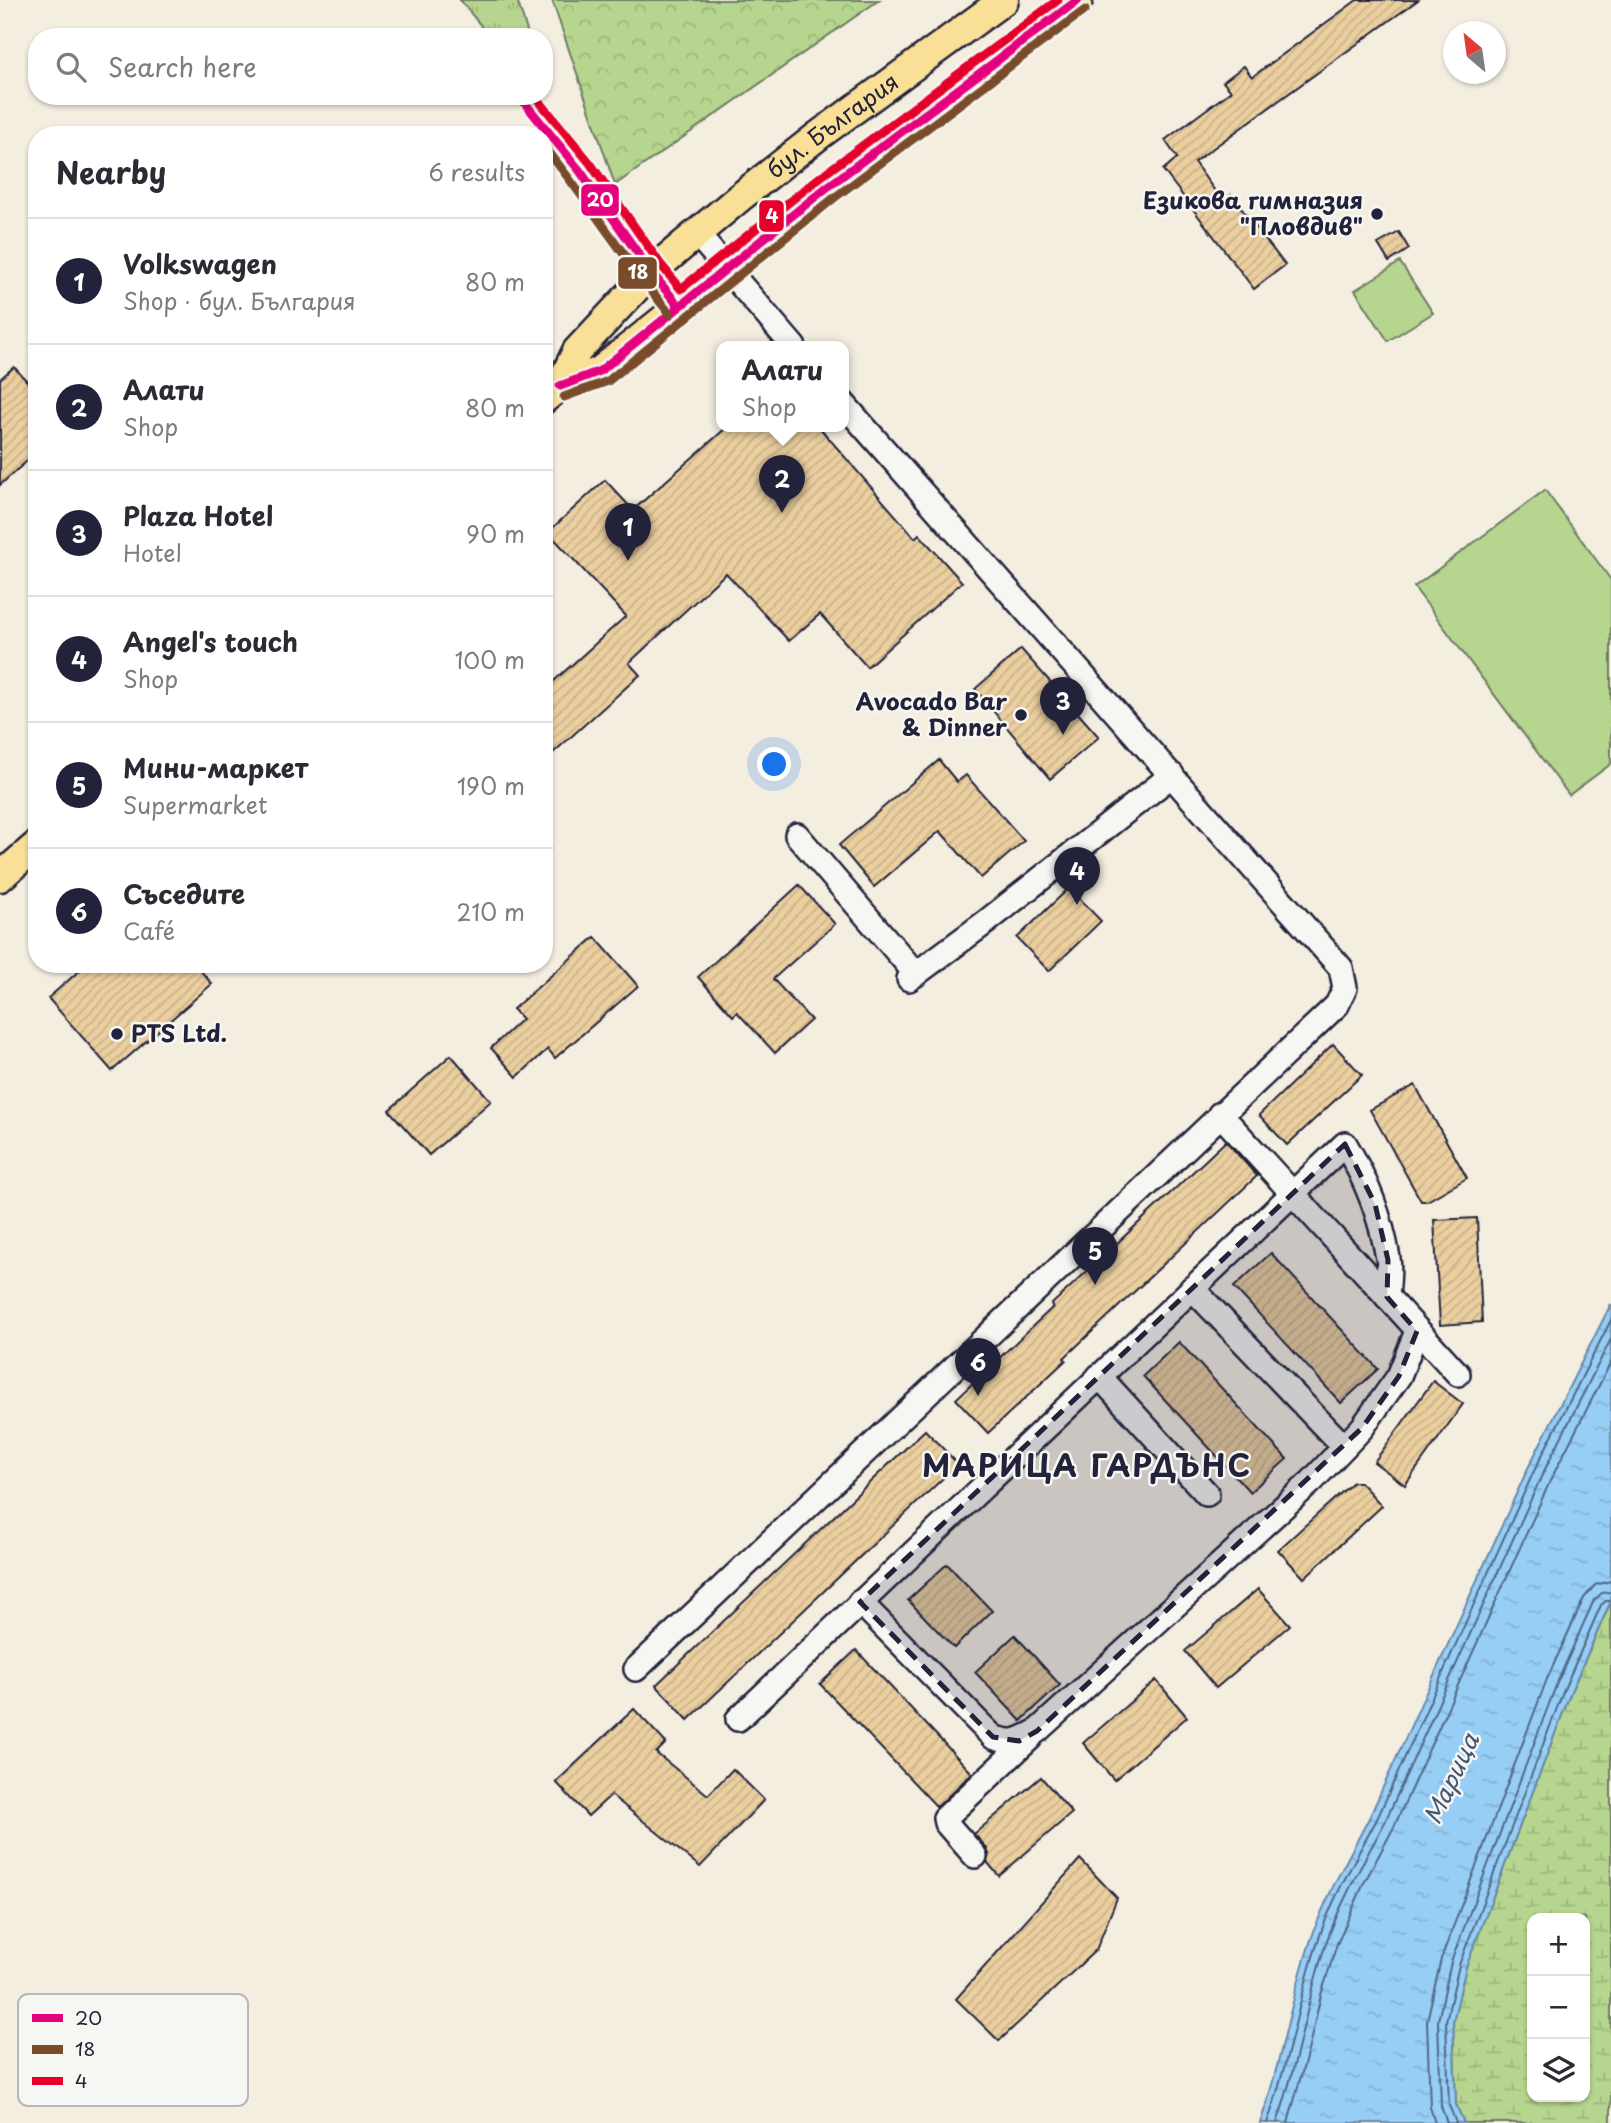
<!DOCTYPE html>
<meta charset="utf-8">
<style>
:root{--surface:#fff;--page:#f2f2f3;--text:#2b2b33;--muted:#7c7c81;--line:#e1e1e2;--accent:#22223b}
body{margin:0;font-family:"Playpen Sans",sans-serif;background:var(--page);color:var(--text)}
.controls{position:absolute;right:21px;bottom:21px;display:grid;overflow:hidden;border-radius:14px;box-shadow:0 2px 5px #0004}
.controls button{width:63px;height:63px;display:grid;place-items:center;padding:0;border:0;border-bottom:2px solid var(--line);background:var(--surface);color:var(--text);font:35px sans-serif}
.compass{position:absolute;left:1443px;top:21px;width:63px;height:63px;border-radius:50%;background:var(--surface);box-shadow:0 2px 5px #0004;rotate:331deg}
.you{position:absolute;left:775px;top:765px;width:24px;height:24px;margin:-18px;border:5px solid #fff;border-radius:50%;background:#1a73e8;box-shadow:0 0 0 10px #1a73e833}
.badge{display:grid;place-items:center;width:46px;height:46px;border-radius:50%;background:var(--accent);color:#fff;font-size:23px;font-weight:700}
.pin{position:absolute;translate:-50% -58px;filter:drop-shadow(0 2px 4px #0008)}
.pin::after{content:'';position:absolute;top:37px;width:24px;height:21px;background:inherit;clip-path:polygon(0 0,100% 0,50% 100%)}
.popup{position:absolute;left:716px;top:341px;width:133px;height:91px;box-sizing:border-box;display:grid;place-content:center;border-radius:14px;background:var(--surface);filter:drop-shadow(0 2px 5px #0005);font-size:23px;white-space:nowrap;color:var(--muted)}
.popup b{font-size:26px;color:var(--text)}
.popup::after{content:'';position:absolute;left:50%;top:100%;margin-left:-14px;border:14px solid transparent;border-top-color:var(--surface)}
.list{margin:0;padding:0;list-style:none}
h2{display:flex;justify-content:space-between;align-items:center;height:91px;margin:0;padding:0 28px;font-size:30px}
h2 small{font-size:23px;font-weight:400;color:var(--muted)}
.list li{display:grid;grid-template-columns:46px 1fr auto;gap:21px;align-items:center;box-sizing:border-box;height:126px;padding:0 28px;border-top:2px solid var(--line)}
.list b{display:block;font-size:26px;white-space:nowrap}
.list p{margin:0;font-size:23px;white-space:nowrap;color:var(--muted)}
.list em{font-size:23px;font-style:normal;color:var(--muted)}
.icon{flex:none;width:38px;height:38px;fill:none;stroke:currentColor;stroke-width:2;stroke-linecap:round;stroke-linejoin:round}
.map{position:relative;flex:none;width:1611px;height:2123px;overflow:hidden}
.search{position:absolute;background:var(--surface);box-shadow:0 2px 5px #0004;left:28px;top:28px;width:525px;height:77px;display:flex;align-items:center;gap:18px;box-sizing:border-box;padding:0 24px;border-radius:28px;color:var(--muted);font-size:26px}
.panel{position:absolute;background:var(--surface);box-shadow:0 2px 5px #0004;left:28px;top:126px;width:525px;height:847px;border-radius:28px}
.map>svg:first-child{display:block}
.grass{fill:url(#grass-tufts);stroke:#6c7c64;stroke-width:2}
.forest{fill:url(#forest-crowns);stroke:#6c7c64;stroke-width:2}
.wetland{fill:url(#wetland-marsh);stroke:#6c7c64;stroke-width:2;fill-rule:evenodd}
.pitch{fill:#b6d58e;stroke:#6c7c64;stroke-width:2}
.water{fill:url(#water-ripples);stroke:#6889ab;stroke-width:2}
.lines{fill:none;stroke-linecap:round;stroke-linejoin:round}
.shore{stroke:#516786;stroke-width:2}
.building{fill:url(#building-hatch);stroke:#22223b;stroke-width:2}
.minor-casing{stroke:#22223b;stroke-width:28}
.major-casing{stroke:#22223b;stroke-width:33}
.minor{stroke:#f6f6f2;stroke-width:23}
.major{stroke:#fadf96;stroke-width:28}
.bus-1-casing{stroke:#f6f6f2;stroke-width:14}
.bus-2-casing{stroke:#f6f6f2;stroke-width:14}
.bus-3-casing{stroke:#f6f6f2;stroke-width:14}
.bus-1{stroke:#e5007d;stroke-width:9}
.bus-2{stroke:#7a4b2a;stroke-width:9}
.bus-3{stroke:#e4002b;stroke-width:9}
.marked{fill:#22223b;fill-opacity:0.2;stroke:#22223b;stroke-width:5;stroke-dasharray:14 9;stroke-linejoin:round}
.poi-dot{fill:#22223b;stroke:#f6f6f2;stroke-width:2.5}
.labels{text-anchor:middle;stroke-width:5;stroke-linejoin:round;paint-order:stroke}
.street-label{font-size:23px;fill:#22223b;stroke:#f6f6f2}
.poi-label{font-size:23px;font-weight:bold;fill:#22223b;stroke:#f6f6f2;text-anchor:end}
.water-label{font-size:24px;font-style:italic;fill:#455673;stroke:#f6f6f2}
.district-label{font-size:30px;font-weight:bold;letter-spacing:2px;fill:#22223b;stroke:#f6f6f2}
.key{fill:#f6f6f2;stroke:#b6b6bb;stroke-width:2}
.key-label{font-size:19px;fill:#22223b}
.line-badge{stroke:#f6f6f2;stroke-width:2.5}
.badge-label{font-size:19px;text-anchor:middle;font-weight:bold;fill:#fff}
</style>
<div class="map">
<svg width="1611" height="2123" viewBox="0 0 1611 2123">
<defs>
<pattern id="grass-tufts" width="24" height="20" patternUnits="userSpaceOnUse" patternTransform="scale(1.75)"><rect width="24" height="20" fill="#b6d58e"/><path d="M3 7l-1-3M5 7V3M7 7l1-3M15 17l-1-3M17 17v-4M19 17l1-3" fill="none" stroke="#9cb77b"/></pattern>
<pattern id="forest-crowns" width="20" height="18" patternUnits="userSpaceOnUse" patternTransform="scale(1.75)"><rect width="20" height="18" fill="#b6d58e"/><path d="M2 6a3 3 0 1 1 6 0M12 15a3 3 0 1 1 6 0" fill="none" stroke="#9cb77b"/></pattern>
<pattern id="wetland-marsh" width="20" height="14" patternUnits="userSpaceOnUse" patternTransform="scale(1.75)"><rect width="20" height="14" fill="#b6d58e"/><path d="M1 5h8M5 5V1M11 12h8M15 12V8" fill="none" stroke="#9cb77b"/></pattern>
<pattern id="water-ripples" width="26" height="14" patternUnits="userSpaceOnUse" patternTransform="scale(1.75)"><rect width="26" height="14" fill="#97cef6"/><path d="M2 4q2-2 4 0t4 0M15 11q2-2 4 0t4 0" fill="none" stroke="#82b1d4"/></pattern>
<pattern id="building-hatch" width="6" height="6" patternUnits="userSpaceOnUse" patternTransform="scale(1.75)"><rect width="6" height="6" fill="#ebcf9f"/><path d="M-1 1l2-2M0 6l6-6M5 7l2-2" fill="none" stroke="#c9b18a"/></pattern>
</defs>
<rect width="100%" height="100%" fill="#f4eee1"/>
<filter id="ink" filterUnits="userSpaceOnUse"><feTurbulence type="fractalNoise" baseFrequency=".0143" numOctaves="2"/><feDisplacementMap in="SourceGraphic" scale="14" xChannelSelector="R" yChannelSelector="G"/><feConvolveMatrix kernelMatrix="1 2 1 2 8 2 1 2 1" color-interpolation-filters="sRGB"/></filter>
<g filter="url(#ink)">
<path class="grass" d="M460 0H517L529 37H490Z"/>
<path class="forest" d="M552 0H879L615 185Z"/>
<path class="wetland" d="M1611 1601V2123H1464L1456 2105 1453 2021 1466 1967 1572 1689ZM1532 1918H1585V2097H1532Z"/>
<g class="pitch">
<path d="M1400 262 1433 313 1388 341 1355 290Z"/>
<path d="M1545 490 1611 580V764L1569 795 1414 587Z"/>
</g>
<path class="water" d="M1611 1304V1601L1572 1689 1466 1967 1453 2021 1456 2105 1464 2123H1260C1282 2062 1290 1998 1312 1937 1326 1895 1350 1855 1370 1816L1528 1468Z"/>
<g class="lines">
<g class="shore">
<path d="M1267 2123C1289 2064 1298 2000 1318 1941 1332 1898 1356 1858 1377 1819L1534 1471 1611 1320"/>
<path d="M1277 2123C1298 2065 1306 2002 1326 1943 1341 1901 1364 1861 1385 1822L1542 1475 1611 1339"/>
<path d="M1288 2123 1309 2047 1321 1995 1337 1944 1364 1883 1394 1827 1551 1479 1611 1362"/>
<path d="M1435 2123 1430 2107 1427 2021 1441 1959 1547 1679 1584 1598 1595 1585 1611 1581"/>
<path d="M1447 2123 1441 2106 1438 2021 1451 1962 1557 1683 1594 1600 1602 1593 1611 1592"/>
<path d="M1456 2123 1449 2105 1446 2021 1459 1965 1565 1687 1601 1605 1606 1601H1611"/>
</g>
</g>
<g class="building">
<path d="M1357 0H1418L1194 162 1223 202 1231 195 1285 265 1254 289 1163 170 1177 158 1165 140 1231 91 1223 82 1244 66 1252 77Z"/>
<path d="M1399 232 1409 249 1389 262 1378 244Z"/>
<path d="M14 367 37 392V452L0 485V379Z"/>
<path d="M727 427H819L915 538 919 534 962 582 867 667 820 614 789 641 726 573 629 663 640 675 544 761V690L626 616 548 532 605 480 633 510Z"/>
<path d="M1021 649 1099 737 1050 779 975 689Z"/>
<path d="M939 760 957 782 966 775 1024 841 981 878 940 831 874 887 839 845Z"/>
<path d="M799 885 835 924 773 979 811 1020 775 1053 737 1012 733 1016 698 977Z"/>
<path d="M1069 888 1101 921 1049 971 1017 938Z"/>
<path d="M595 937 638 986 555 1058 548 1049 517 1077 491 1048 522 1019 513 1009Z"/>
<path d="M87 964H195L212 984 112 1071 48 998Z"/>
<path d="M1333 1044 1362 1075 1287 1145 1259 1115Z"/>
<path d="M451 1055 491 1101 429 1155 389 1110Z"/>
<path d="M1415 1085 1467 1178 1427 1201H1421L1370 1110Z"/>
<path d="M1226 1141 1257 1176 1064 1358 1066 1360 988 1433 956 1399 1053 1307 1051 1305Z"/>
<path d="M1477 1218 1482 1322 1440 1325 1434 1220Z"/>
<path d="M1271 1253 1378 1369 1341 1403 1234 1287Z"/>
<path d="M1179 1342 1287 1459 1250 1492 1143 1376Z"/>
<path d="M1433 1381 1463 1404 1405 1485 1374 1462Z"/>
<path d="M925 1430 958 1464 688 1720 656 1685Z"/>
<path d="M1353 1482H1360L1382 1506 1304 1578 1278 1550Z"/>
<path d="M947 1564 992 1611 954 1648 908 1600Z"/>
<path d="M1258 1589 1290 1625 1216 1688 1185 1651Z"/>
<path d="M1015 1635 1060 1685 1021 1721 975 1672Z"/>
<path d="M856 1650 972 1773 937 1807 820 1684Z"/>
<path d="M1156 1680 1187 1717 1114 1780 1083 1743Z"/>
<path d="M634 1709 666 1743 656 1753 708 1795 733 1769 764 1800 700 1867 611 1795 588 1816 556 1782Z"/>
<path d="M1041 1777 1072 1813 999 1876 987 1862 989 1854 986 1847 974 1834Z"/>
<path d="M1080 1859 1117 1898 1096 1950 999 2041 956 1999Z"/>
</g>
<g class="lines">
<defs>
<g id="minor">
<path d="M697 234 794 347"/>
<path d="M797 835 916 974"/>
<path d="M909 979 986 922 1172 775"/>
<path d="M1220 1114 1458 1374"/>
<path d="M1192 1288 1344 1447"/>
<path d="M1099 1376 1207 1494"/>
<path d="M860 1602 993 1737C1013 1745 1020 1740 1037 1731L1312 1481 1362 1428 1399 1376 1417 1331"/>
<path d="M636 1669 1337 1005 1345 988 1341 968 843 403"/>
<path d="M738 1719 1345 1144C1366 1179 1381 1217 1388 1258 1390 1270 1388 1284 1387 1297"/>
<path d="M975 1856 946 1823 945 1818 1030 1738"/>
</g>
<g id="major">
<path d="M560 386 600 371 826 188 1078 0"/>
<path id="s1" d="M544 399 560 386 577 351 651 272 739 198 819 135 1004 0"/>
<path d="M0 877 37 845"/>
</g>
</defs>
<use href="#minor" class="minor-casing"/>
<use href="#major" class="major-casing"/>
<use href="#minor" class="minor"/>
<use href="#major" class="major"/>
<defs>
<g id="bus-1">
<path d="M519 96 580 171 651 272 679 306"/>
<path d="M560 386 600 371 826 188 1078 0"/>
</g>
<g id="bus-2">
<path d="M544 146C588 201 625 260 670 314"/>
<path d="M564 397 608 381 834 198 1085 10"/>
</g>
<path id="bus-3" d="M535 96 590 163 661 265 681 289 819 178 1058 0"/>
</defs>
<use href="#bus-1" class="bus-1-casing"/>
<use href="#bus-2" class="bus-2-casing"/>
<use href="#bus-3" class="bus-3-casing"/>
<use href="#bus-1" class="bus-1"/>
<use href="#bus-2" class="bus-2"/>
<use href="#bus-3" class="bus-3"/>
</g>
</g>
<path class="marked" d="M1345 1144 1375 1204 1388 1260 1387 1297 1417 1331 1399 1376 1362 1428 1037 1731 1019 1741 993 1737 860 1602Z"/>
<g class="poi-dot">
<circle cx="1377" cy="214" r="7"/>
<circle cx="1021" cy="715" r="7"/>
<circle cx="117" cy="1034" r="7"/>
</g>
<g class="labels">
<g class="street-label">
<text dy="8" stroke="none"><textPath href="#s1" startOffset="401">бул. България</textPath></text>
</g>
<g class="poi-label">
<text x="1363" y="209">Езикова гимназия<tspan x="1363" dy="26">"Пловдив"</tspan></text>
<text x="1007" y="710">Avocado Bar<tspan x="1007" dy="26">&amp; Dinner</tspan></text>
<text x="131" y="1042" text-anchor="start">PTS Ltd.</text>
</g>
<g class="water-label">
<text transform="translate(1452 1779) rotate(-65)" y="8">Марица</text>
</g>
<g class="district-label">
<text x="1087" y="1477">МАРИЦА ГАРДЪНС</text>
</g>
</g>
<rect x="18" y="1994" width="230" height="112" rx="10" class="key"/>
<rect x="32" y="2014" width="31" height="8" fill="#e5007d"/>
<rect x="32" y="2045" width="31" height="9" fill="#7a4b2a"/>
<rect x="32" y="2077" width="31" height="8" fill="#e4002b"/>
<g class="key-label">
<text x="75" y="2025">20</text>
<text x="75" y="2056">18</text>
<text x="75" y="2088">4</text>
</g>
<g class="line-badge">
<rect x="580" y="183" width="40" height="34" rx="7" fill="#e5007d"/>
<rect x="758" y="199" width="27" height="34" rx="7" fill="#e4002b"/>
<rect x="617" y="256" width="41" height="34" rx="7" fill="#7a4b2a"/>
</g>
<g class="badge-label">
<text x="600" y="207">20</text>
<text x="772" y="223">4</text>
<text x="638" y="279">18</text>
</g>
</svg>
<div class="controls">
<button>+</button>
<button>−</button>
<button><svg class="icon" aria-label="layers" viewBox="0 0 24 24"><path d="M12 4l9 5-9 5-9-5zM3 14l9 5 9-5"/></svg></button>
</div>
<svg class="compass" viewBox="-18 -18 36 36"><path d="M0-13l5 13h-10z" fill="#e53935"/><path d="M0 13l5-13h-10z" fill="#7c7c81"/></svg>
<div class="you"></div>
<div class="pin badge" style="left:628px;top:561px">1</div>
<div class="pin badge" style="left:782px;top:513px">2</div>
<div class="popup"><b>Алати</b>Shop</div>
<div class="pin badge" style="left:1063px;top:735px">3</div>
<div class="pin badge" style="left:1077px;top:905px">4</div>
<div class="pin badge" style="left:1095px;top:1285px">5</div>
<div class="pin badge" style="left:978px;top:1396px">6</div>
<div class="search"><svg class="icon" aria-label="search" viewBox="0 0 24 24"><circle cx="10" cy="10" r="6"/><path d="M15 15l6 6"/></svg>Search here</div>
<section class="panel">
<h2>Nearby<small>6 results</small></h2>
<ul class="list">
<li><span class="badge">1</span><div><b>Volkswagen</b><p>Shop · бул. България</p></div><em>80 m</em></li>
<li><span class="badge">2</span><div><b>Алати</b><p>Shop</p></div><em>80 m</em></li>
<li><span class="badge">3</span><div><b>Plaza Hotel</b><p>Hotel</p></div><em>90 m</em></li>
<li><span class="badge">4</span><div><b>Angel's touch</b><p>Shop</p></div><em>100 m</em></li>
<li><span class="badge">5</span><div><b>Мини-маркет</b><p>Supermarket</p></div><em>190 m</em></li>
<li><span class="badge">6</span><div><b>Съседите</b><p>Café</p></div><em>210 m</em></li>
</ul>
</section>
</div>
